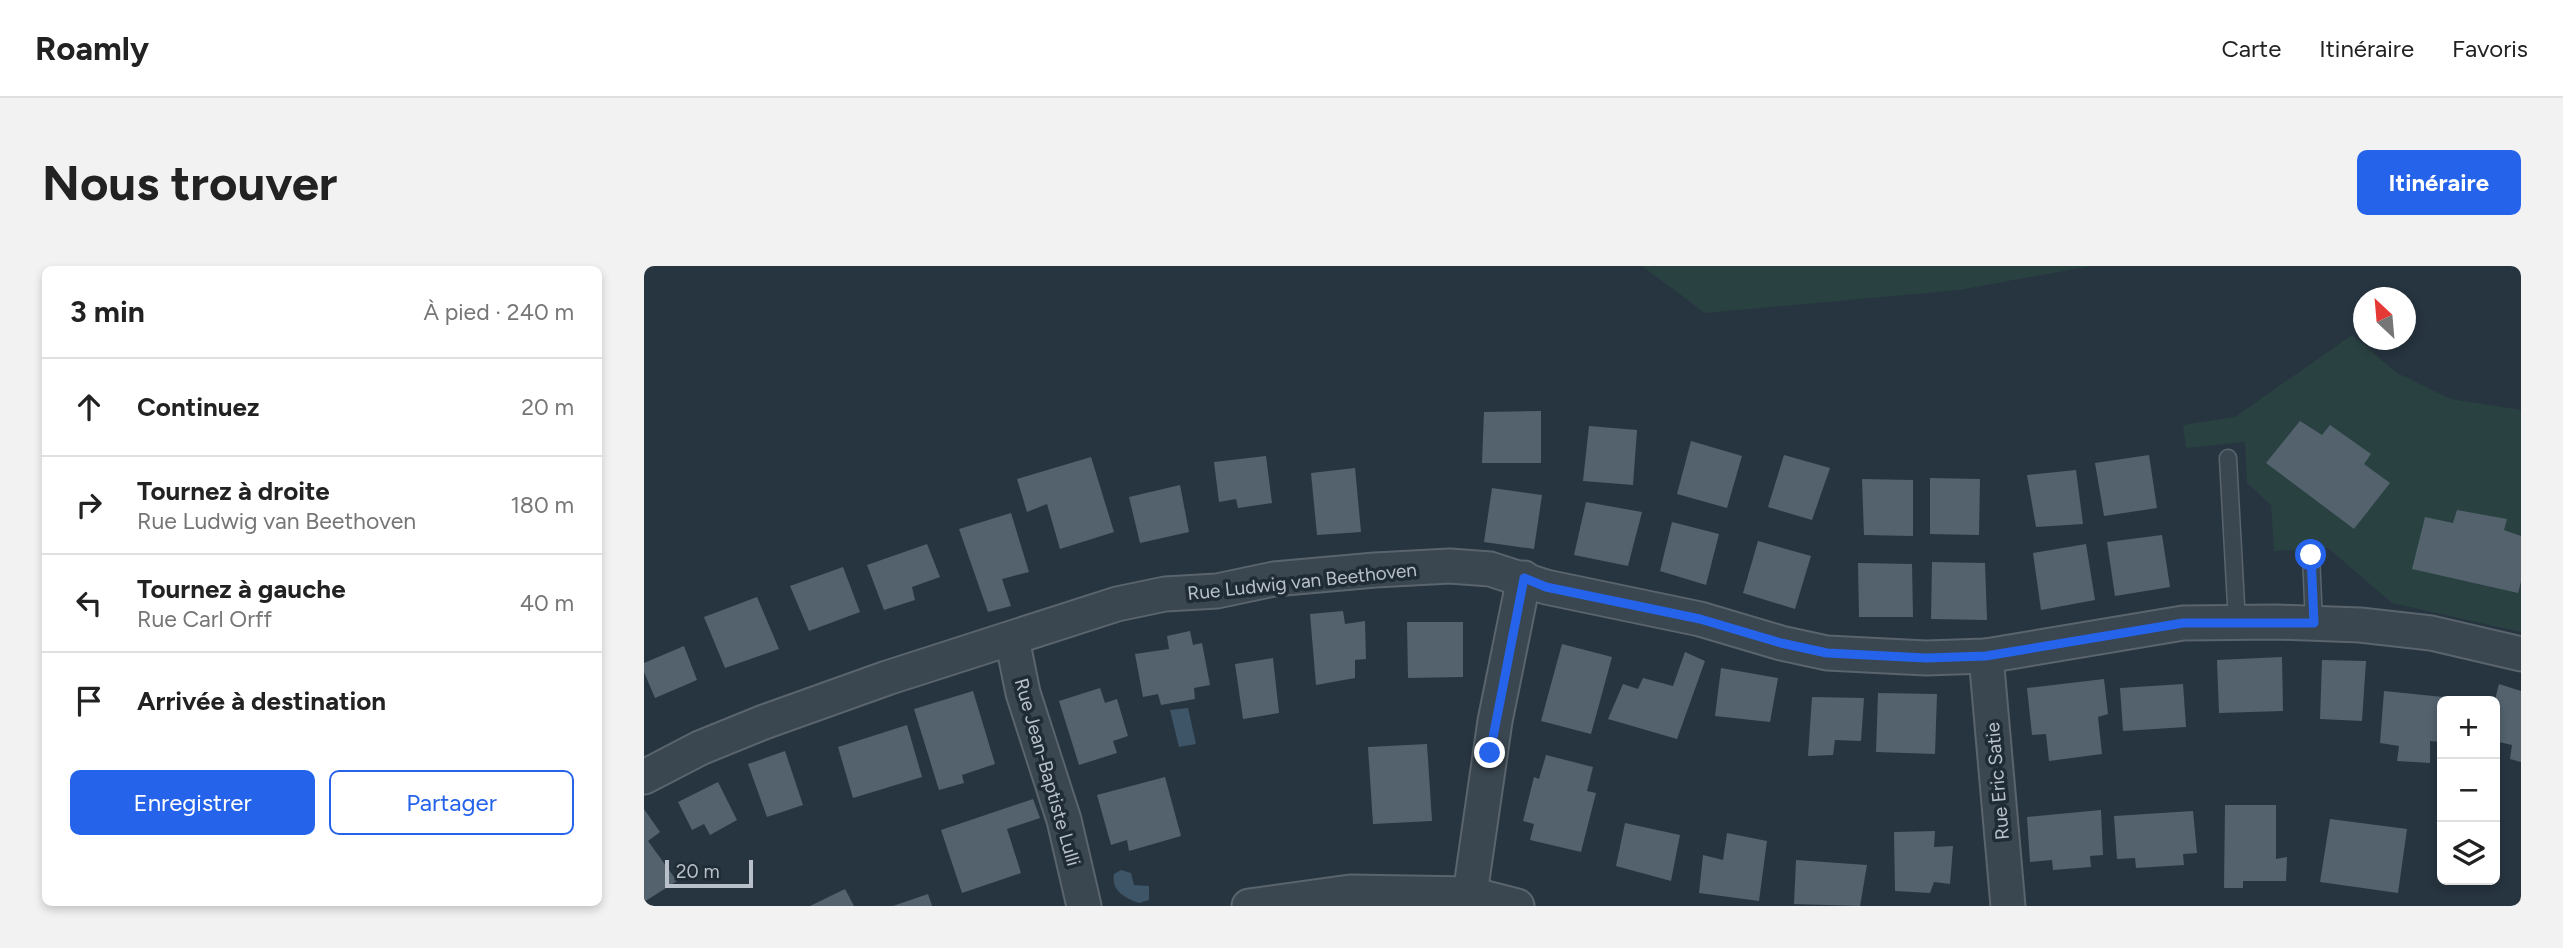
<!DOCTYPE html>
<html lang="fr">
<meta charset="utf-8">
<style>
:root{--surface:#fff;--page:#f2f2f2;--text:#222;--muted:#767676;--line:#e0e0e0;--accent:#2563eb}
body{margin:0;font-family:Figtree,sans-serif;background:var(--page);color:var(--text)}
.controls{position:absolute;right:21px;bottom:21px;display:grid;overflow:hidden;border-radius:10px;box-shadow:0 4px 10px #0003}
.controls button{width:63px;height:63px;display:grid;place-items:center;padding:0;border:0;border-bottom:2px solid var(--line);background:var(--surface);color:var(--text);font:35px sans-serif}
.compass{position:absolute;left:1709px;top:21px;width:63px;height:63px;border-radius:50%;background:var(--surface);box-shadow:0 4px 10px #0003;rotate:334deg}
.scale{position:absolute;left:21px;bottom:18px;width:88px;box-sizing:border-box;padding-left:7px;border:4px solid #b8c1ca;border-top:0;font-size:19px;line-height:24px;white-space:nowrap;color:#b8c1ca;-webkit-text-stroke:5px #202c35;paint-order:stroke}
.stop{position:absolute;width:21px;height:21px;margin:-16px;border:5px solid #2563eb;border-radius:50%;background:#fff}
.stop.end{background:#2563eb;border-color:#fff;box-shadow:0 2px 7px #0008}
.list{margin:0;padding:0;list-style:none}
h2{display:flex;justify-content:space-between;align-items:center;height:91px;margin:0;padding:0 28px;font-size:30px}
h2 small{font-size:23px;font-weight:400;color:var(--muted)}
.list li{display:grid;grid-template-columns:46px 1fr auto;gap:21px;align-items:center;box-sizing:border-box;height:98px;padding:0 28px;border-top:2px solid var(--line)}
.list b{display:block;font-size:26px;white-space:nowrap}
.list p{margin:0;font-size:23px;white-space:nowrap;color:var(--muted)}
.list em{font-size:23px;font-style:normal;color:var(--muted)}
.actions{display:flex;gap:14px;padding:21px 28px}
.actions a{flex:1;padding:16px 0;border:2px solid var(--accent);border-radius:10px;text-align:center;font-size:24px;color:var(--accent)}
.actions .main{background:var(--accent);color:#fff}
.icon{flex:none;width:38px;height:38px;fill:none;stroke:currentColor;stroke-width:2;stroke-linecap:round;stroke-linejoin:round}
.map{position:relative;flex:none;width:1877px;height:640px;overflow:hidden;border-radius:10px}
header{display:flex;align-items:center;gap:42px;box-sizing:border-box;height:98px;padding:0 35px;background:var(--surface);border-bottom:2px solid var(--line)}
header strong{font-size:33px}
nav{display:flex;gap:38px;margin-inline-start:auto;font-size:24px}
.intro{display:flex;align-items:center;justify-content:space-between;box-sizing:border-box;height:168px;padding:0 42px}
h1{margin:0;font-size:49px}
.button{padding:18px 32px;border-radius:10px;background:var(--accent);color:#fff;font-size:24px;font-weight:700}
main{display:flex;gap:42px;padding:0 42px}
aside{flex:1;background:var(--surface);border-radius:10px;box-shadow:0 4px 10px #0003}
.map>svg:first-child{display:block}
.green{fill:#294140}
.water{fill:#3e5568}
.building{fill:#53626d}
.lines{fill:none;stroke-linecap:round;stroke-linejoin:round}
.service-casing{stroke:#59646d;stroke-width:19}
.minor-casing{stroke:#59646d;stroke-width:37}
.service{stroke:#3b4750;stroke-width:16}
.minor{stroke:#3b4750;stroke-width:33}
.route{stroke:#2563eb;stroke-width:9}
.labels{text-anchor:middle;stroke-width:7;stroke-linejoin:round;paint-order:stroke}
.street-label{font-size:19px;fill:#b8c1ca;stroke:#202c35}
</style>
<header>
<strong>Roamly</strong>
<nav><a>Carte</a><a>Itinéraire</a><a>Favoris</a></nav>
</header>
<div class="intro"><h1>Nous trouver</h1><a class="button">Itinéraire</a></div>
<main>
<aside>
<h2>3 min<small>À pied · 240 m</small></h2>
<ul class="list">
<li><svg class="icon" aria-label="ahead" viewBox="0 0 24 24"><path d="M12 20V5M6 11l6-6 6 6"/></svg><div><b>Continuez</b></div><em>20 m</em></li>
<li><svg class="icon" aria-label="right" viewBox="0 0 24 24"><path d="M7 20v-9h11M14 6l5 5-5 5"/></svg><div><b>Tournez à droite</b><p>Rue Ludwig van Beethoven</p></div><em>180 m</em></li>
<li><svg class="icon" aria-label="left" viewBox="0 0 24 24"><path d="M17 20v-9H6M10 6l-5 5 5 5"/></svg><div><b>Tournez à gauche</b><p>Rue Carl Orff</p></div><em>40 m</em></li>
<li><svg class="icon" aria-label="arrive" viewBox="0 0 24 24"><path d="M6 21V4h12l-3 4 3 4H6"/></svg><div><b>Arrivée à destination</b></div></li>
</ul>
<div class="actions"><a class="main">Enregistrer</a><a>Partager</a></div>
</aside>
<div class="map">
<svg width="1877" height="640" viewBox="0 0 1877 640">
<rect width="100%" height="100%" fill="#273540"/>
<g class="green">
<path d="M998 0H1447L1315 24 1061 47Z"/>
<path d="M1708 69 1753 107 1807 133 1877 144V366L1748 337 1684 282 1630 285 1627 239 1603 217 1601 176 1542 182 1539 159 1591 151Z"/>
</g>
<g class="water">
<path d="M544 442 552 478 535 481 526 444Z"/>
<path d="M477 604 487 607 490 619 505 620V634L495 637C481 632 467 625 470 608Z"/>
</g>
<g class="building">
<path d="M897 145V197H838L840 146Z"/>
<path d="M1656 155 1678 169 1686 159 1727 188 1720 198 1746 217 1710 263 1622 197Z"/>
<path d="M945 160 993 164 989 219 939 215Z"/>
<path d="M1047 175 1098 190 1083 242 1033 228Z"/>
<path d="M1140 189 1186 202 1168 254 1124 241Z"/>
<path d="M1505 189 1513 242 1460 250 1451 197Z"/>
<path d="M622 190 628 237 594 242 592 233 575 236 570 196Z"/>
<path d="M447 191 470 266 416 283 403 238 383 246 373 213Z"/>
<path d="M711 202 717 266 673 269 667 207Z"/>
<path d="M1432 204 1439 258 1392 261 1383 209Z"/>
<path d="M1286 212 1336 213 1335 269 1286 268Z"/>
<path d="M1218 213 1269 214V270L1220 269Z"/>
<path d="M536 219 545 266 496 277 485 231Z"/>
<path d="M848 222 898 229 890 283 840 276Z"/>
<path d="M942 236 998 246 984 300 930 289Z"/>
<path d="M1813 244 1863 253 1860 264 1877 270V316L1874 327 1768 303 1781 251 1809 257Z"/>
<path d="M367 247 385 306 358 313 367 340 344 346 315 263Z"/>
<path d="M1028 256 1075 268 1062 319 1016 305Z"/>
<path d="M1518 269 1526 321 1471 330 1463 276Z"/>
<path d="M1114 275 1167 290 1151 343 1099 327Z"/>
<path d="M283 278 296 311 268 321 271 334 240 344 223 299Z"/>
<path d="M1442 278 1451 334 1397 344 1389 287Z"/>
<path d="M1288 296 1341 297 1343 354 1287 353Z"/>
<path d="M1214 297 1268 298 1269 351H1215Z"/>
<path d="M199 301 216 346 165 365 146 320Z"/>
<path d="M113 331 135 383 81 402 60 351Z"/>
<path d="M699 345 701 358 721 355 722 393 711 394V412L672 419 666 348Z"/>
<path d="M763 356H819V411L764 412Z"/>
<path d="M546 365 549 379 558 377 566 419 550 422 551 433 517 439 514 428 499 431 491 388 525 383 523 370Z"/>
<path d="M918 378 968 391 947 468 897 455Z"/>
<path d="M40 380 53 414 11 432 0 406V397Z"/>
<path d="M1041 386 1061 395 1033 473 964 453 979 418 994 423 999 412 1029 420Z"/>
<path d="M1638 391 1639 445 1575 447 1573 394Z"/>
<path d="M629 392 635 447 599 453 591 398Z"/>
<path d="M1678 394 1722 395 1718 455 1676 453Z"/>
<path d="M1077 402 1134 412 1126 456 1071 450Z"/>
<path d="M1460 413 1464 448 1454 451 1458 488 1405 495 1402 468 1388 469 1383 422Z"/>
<path d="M1539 418 1542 461 1479 465 1476 422Z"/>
<path d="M1855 418 1877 425V496L1866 493 1868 479 1851 475V434Z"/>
<path d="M456 422 461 437 473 433 484 470 469 475 473 487 435 499 415 435Z"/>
<path d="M329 425 351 498 318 509 320 517 295 524 270 443Z"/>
<path d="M1740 425 1819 433 1798 435V476L1786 475V497L1753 495 1755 480 1736 477Z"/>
<path d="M1234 427 1293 428 1291 488 1232 486Z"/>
<path d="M1168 431 1220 432 1217 475 1191 474 1189 489 1164 490Z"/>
<path d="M263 459 278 511 209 532 194 481Z"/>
<path d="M783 478 788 555 729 558 724 481Z"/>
<path d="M141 485 159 539 123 551 104 498Z"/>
<path d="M902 489 949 501 943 525 952 527 937 586 886 574 890 558 879 555 890 511 895 513Z"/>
<path d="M521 511 537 570 485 585 483 574 467 579 453 529Z"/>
<path d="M74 516 93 554 66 569 60 558 48 564 34 536Z"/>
<path d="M389 533 396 552 363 563 377 607 318 627 297 564Z"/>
<path d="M1581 539H1632V593L1643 591 1642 615H1599V622H1580Z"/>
<path d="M0 543 16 566 4 575 33 615 0 636Z"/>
<path d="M1457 544 1459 589 1446 590 1447 601 1409 604 1408 594 1386 596 1383 551Z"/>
<path d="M1549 545 1553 587 1539 588 1540 599 1492 602 1491 592 1473 593 1470 550Z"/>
<path d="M1686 553 1763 563 1754 627 1676 616Z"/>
<path d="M981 557 1036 569 1027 615 972 600Z"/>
<path d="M1291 565 1290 581 1309 580 1306 618 1290 616 1286 627 1251 625 1250 566Z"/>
<path d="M1083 567 1123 575 1115 635 1055 627 1059 589 1079 594Z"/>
<path d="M1152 594 1223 599 1216 640 1150 638Z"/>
<path d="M201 623 210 640H166Z"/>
<path d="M284 628 288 640H249Z"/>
</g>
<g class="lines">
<defs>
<g id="service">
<path d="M1584 192 1593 357"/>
<path d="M1667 289 1670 357"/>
</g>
<g id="minor">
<path d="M368 373 379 427 420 554 440 640"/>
<path d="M1342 390 1364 640"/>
<path d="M0 511 56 482 120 456 243 412 473 338 521 328 573 325 630 313 731 304 806 300 846 303 902 321 1056 353 1137 377 1183 387 1282 392 1342 390 1539 357 1632 356 1716 359 1787 367 1877 388"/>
<path d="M826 628 851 455 880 312"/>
<path d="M605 640 706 626 826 628 873 640"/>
</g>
</defs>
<use href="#service" class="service-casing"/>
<use href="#minor" class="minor-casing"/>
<use href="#service" class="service"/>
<use href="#minor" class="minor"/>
</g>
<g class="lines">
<path class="route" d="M846 487 880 312 902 321 1056 353 1137 377 1183 387 1282 392 1342 390 1539 357H1670L1667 289"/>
</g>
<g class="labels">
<g class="street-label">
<text transform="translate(658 315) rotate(-6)" y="7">Rue Ludwig van Beethoven</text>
<text transform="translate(404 506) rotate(74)" y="7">Rue Jean-Baptiste Lulli</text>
<text transform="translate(1353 515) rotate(-95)" y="7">Rue Eric Satie</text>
</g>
</g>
</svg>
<div class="controls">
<button>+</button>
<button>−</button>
<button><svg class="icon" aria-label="layers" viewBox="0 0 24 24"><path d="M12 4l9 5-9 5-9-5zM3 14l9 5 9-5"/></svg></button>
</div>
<svg class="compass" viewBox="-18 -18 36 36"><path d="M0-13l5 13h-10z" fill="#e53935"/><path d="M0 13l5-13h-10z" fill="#767676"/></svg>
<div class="scale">20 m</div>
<div class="stop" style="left:1667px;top:289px"></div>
<div class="stop end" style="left:846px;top:487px"></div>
</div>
</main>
